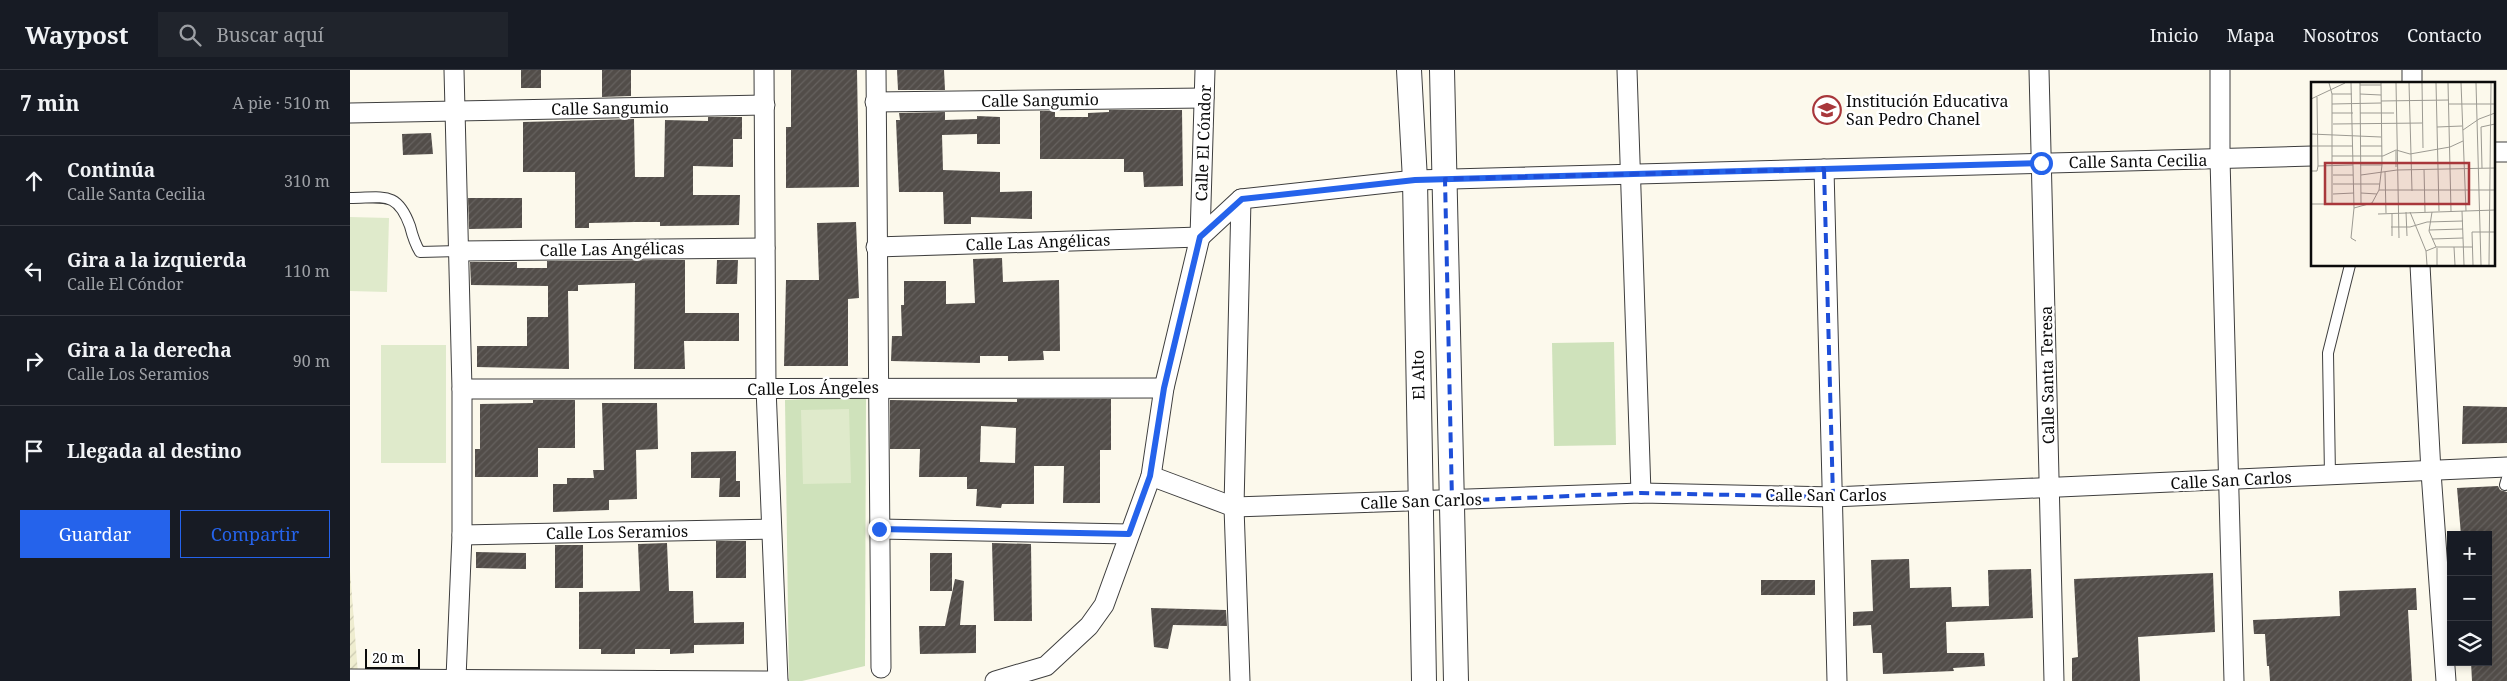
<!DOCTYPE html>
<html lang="es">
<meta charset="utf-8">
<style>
:root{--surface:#171b24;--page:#20242c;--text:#f1f3f6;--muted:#9ea1a6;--line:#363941;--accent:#2563eb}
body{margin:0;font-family:"Noto Serif",serif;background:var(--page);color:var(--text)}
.controls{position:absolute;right:15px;bottom:15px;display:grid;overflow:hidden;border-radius:0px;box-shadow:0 2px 8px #0003}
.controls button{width:45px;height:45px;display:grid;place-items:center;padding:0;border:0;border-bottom:1px solid var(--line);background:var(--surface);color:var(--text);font:25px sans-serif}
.scale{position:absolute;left:15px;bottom:12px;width:55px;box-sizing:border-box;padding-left:5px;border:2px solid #0b0b0b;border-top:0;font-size:14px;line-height:18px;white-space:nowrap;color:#0b0b0b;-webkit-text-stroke:4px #fff;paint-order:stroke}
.stop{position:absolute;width:15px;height:15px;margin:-11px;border:4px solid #2563eb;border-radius:50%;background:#fff}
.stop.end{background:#2563eb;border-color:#fff;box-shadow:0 1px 5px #0008}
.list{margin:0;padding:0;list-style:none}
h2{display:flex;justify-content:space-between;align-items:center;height:65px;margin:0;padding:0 20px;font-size:21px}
h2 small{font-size:16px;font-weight:400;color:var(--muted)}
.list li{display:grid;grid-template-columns:32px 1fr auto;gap:15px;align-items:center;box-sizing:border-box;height:90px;padding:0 20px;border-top:1px solid var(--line)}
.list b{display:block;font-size:19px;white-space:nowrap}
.list p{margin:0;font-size:16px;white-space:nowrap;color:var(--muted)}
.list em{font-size:16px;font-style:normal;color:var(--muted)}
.actions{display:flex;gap:10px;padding:15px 20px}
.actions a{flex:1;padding:11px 0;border:1px solid var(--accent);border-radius:0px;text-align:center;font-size:18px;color:var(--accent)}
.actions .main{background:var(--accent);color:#fff}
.icon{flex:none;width:28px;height:28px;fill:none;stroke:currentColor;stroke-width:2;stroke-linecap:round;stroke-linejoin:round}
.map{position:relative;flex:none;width:2157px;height:611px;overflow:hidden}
header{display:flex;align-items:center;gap:30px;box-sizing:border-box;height:70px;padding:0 25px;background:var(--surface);border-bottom:1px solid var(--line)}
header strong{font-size:24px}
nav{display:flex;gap:28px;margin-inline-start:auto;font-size:18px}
.search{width:350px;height:45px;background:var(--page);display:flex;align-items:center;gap:12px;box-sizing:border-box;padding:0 18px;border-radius:0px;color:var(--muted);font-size:19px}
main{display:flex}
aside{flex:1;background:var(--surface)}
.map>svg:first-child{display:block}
.farmland{fill:url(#farmland-furrows)}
.park{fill:#cfe2bb}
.pitch{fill:#dfeacb}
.building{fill:url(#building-hatch);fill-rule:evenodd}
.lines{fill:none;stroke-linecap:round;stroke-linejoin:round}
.service-casing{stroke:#3e3e3e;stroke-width:12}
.minor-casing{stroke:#3e3e3e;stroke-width:21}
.tertiary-casing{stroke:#3e3e3e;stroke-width:26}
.service{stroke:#fff;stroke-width:10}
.minor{stroke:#fff;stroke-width:19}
.tertiary{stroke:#fff;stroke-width:24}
.route{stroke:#2563eb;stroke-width:6}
.marked{fill:none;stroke:#1d4ed8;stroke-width:4;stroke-dasharray:10 6;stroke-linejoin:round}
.labels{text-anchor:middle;stroke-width:5;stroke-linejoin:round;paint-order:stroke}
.street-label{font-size:16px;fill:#0b0b0b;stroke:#fff}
.poi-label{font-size:16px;fill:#0b0b0b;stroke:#fff;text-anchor:start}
.inset-road{fill:none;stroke:#9c9a92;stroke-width:1}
.view{fill:#a8373b;fill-opacity:0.15;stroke:#a8373b;stroke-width:2.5}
.inset-edge{fill:none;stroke:#0b0b0b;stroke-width:2.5}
</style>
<header>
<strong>Waypost</strong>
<div class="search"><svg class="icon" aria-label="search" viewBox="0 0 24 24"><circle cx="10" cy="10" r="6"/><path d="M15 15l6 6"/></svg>Buscar aquí</div>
<nav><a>Inicio</a><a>Mapa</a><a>Nosotros</a><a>Contacto</a></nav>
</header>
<main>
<aside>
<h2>7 min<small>A pie · 510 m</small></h2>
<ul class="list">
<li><svg class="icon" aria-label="ahead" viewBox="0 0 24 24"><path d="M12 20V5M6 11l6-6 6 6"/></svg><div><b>Continúa</b><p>Calle Santa Cecilia</p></div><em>310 m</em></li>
<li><svg class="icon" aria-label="left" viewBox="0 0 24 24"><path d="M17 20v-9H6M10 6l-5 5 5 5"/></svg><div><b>Gira a la izquierda</b><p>Calle El Cóndor</p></div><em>110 m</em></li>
<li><svg class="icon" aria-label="right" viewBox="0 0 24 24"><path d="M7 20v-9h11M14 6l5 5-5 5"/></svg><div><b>Gira a la derecha</b><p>Calle Los Seramios</p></div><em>90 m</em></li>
<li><svg class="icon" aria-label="arrive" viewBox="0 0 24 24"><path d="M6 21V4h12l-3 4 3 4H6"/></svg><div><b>Llegada al destino</b></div></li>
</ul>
<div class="actions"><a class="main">Guardar</a><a>Compartir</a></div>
</aside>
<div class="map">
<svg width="2157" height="611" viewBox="0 0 2157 611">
<defs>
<pattern id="farmland-furrows" width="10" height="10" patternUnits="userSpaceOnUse" patternTransform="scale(1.25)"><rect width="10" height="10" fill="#efedd0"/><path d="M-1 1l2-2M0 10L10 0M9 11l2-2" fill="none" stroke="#cccab1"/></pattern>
<pattern id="building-hatch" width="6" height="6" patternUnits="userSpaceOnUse" patternTransform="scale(1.25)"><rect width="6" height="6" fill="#524d49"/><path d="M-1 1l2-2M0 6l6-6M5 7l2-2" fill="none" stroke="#66625f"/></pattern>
</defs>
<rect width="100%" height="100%" fill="#fcf9ec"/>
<path class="farmland" d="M0 500 8 604 0 603Z"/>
<g class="park">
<path d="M1264 272 1266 375 1204 376 1202 273Z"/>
<path d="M516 326 515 596 452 611H439L435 330Z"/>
</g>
<g class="pitch">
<path d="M0 147 39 148 37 222 0 221Z"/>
<rect x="31" y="275" width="65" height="118"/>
<path d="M499 339 501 413 453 414 451 340Z"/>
</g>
<g class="building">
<rect x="171" y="0" width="20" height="18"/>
<path d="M252 0H281V26L252 27Z"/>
<path d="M441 0H507L509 117 436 118V57H441Z"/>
<path d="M547 0H594L595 20H548Z"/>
<path d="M759 40H832L833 116 794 117 793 102H774V89H690V41H705V47H738V43L759 42Z"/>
<path d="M595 42V50L627 49V46L650 47V74H627V64L592 65 593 100 650 102V122L682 121V149L621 147V154H594L593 122H549L546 50H550L549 43Z"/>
<path d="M358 47H392V69H383V97L343 96V125H390L389 155 310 156V152H285L239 153V158H225V102H173V52L284 49 285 107H314L315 50 358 51Z"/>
<path d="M81 63 83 84 53 85 52 64Z"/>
<path d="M118 128H172V158L119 159Z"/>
<path d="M506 152 509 228 498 229V296H434L436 210H469L467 153Z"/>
<path d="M652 188 653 212 709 210 710 281H693L694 290 658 291V286H630V293L541 291 542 266H552L551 235H554V211H596V234L625 233 623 189Z"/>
<path d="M311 190H335V243H389V271H334L335 299H284L285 213 228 215V221H218L219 299 127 297V276H177V247H198V216L121 215 120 192H167V198H197V191Z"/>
<path d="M367 190H388L387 214H366Z"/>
<path d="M667 329H761V380H750V433H713L714 396H684V434H652L651 438 626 436 627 419H617V407H569L570 379H540V330L667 332ZM631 356 666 358 665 393 630 392Z"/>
<path d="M183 330H225V378H188V407H125V379H130V334L183 333Z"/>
<path d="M252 333H307L308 379 286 380 287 429 259 430V440L203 442V414H217V408H244L243 400H254Z"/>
<path d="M2113 336 2157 337V373L2112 374Z"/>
<path d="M386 381V411H390V427H369L370 408H341V382Z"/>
<path d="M2148 416 2150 420 2157 422V611H2122L2121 592H2138V465H2111L2107 418Z"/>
<rect x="366" y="471" width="30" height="37"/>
<path d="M317 473 319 521H343L344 553 394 552V574L344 575V583L320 584V579H285V584H251V579H229V522L290 521 288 474Z"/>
<path d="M642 473 681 474 682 551H644Z"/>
<rect x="205" y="475" width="28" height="43"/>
<path d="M126 482 176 483V499L126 498Z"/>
<rect x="580" y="483" width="22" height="38"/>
<path d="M1559 489 1560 518 1601 517 1602 537 1639 536 1638 500 1681 499 1683 548 1596 552 1597 583H1634L1635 596 1603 598 1604 601 1533 604 1532 583H1523L1521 555 1503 556V542L1523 541 1521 490Z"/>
<path d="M1863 503 1865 562 1788 567 1790 611H1722V588L1728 587 1724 509Z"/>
<path d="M605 509 614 511 610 555H626V583L570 584 569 556H595Z"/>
<rect x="1411" y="510" width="54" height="15"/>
<path d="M2066 518 2067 540H2058L2062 611H1920L1919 596H1917L1915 564H1904L1903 550 1990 546 1989 521Z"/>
<path d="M801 538 876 540 877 556 823 555 818 579 804 577Z"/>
</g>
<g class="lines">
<defs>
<g id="service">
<path d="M0 128C33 128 47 120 60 156 62 164 65 174 70 182L109 181"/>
<path d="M1980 406 1978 283 2000 195"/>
<path d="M2155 415 2157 408"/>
</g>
<g id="minor">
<path d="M104 0 112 319V465L106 608"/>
<path d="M414 0 416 318 428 611"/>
<path d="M526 0 531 598"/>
<path d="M1277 0 1291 423"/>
<path d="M1689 0 1704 611"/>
<path d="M1870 0V89L1884 611"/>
<path d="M2062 0V14"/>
<path d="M525 32 854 28"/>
<path d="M0 43 415 35"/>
<path d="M2143 82H2157"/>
<path d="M1474 99 1487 611"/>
<path d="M526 177 850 167 891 129 1065 110 1962 86"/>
<path d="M109 181 415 178"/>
<path d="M2070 195 2081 402 2096 611"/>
<path d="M112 319 814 318"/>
<path d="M801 406 884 437 1291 423 1483 427 2157 397"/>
<path d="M529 459 779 464"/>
<path d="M112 465 421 459"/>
<path d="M0 609 428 611"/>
<path d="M645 611 696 596 739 556 754 535 801 406 814 318 850 167 855 0"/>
<path d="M890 611 884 437 891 129"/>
</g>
<g id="tertiary">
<path d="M1059 0 1065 110 1074 611"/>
<path d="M1092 0 1106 611"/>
</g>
</defs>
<use href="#service" class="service-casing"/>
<use href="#minor" class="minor-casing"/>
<use href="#tertiary" class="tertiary-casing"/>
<use href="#service" class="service"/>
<use href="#minor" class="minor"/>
<use href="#tertiary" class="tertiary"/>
</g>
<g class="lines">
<path class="route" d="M529 459 779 464 800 406 814 318 850 167 892 129 1065 110 1691 93"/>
</g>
<path class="marked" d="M1474 99 1483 427 1291 423 1102 431 1095 109Z"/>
<defs>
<symbol id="school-ring" viewBox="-11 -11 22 22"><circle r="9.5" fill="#fff" stroke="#a8373b" stroke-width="1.5"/><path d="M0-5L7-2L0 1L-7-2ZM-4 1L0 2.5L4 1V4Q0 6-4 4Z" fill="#a8373b"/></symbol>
</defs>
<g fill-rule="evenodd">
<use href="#school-ring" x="1461" y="24" width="32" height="32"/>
</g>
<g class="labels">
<g class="street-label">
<text transform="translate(690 30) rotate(-1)" y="6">Calle Sangumio</text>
<text transform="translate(260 38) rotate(-1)" y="6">Calle Sangumio</text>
<text transform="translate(853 73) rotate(-88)" y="6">Calle El Cóndor</text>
<text transform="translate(1788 91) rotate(-1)" y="6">Calle Santa Cecilia</text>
<text transform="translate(688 172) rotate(-2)" y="6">Calle Las Angélicas</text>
<text transform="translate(262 179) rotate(-1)" y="6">Calle Las Angélicas</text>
<text transform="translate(1068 305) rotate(-91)" y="6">El Alto</text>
<text transform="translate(1697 305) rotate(-91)" y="6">Calle Santa Teresa</text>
<text transform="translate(463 318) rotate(-1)" y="6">Calle Los Ángeles</text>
<text transform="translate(1881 410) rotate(-3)" y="6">Calle San Carlos</text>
<text x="1476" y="431">Calle San Carlos</text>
<text transform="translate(1071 431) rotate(-2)" y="6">Calle San Carlos</text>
<text transform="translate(267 462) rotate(-1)" y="6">Calle Los Seramios</text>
</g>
<g class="poi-label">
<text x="1496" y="37">Institución Educativa<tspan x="1496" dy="18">San Pedro Chanel</tspan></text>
</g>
</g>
<g transform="translate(1961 12)">
<rect width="184" height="184" fill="#fcf9ec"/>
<path class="inset-road" d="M18 1 21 12V121M40 1 43 126 40 156 45 159M49 1 50 121M85 1 88 156M98 1 101 109M111 1 112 66M125 1 128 129M137 1 140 129M150 1 155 129M165 1 170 183M49 3H70M21 12H41M49 12 70 13M0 17 34 1M70 19 138 18M21 22 70 21M138 22H184M21 31H42M49 31H83M22 42 111 41M126 45 151 44M152 48 168 37 184 31M0 52 70 55M0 64H42M49 64H71M85 69V85M21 74H72L85 68 99 72 139 65 152 59M49 83H71M7 84 42 83M171 86 170 45 184 42M113 87 114 130M0 89H6L7 84 6 15M74 90 75 131M22 93H42M50 93 86 88 184 86M22 102H69M68 108H184M50 111 66 112M22 112 43 111M0 122H43M43 126 61 121 68 108 71 83 70 1M151 129 153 183M95 130 96 154M99 130 115 169 116 183M121 130 118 149 125 165M81 131V154M67 132 184 128M80 145H99L116 140 152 139M118 148 152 147M121 157 152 156M143 165 144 183M126 166V183M115 169 125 165H161M162 183 161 150H184M178 183 180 1"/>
<path class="view" d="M14 81H158V122H14Z"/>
<rect width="184" height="184" class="inset-edge"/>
</g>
</svg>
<div class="controls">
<button>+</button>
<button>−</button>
<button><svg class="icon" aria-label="layers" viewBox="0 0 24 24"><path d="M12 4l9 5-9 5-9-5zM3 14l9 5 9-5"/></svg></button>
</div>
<div class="scale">20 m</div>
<div class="stop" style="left:1691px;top:93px"></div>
<div class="stop end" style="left:529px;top:459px"></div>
</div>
</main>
